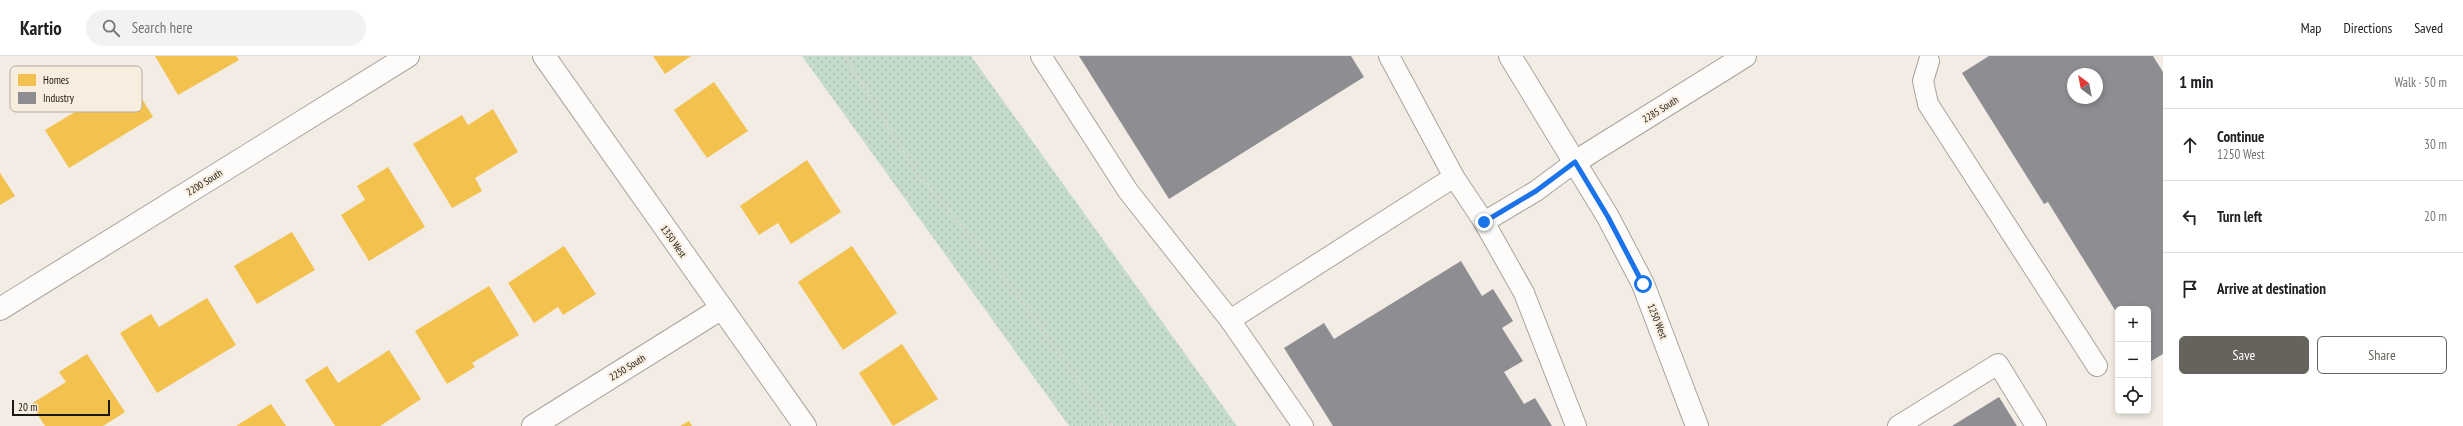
<!DOCTYPE html>
<meta charset="utf-8">
<style>
:root{--surface:#fff;--page:#f2f2f2;--text:#202124;--muted:#757577;--line:#e0e0e0;--accent:#66625c}
body{margin:0;font-family:"PT Sans Narrow",sans-serif;background:var(--page);color:var(--text)}
.controls{position:absolute;right:12px;bottom:12px;display:grid;overflow:hidden;border-radius:6px;box-shadow:0 2px 6px #0003}
.controls button{width:36px;height:36px;display:grid;place-items:center;padding:0;border:0;border-bottom:1px solid var(--line);background:var(--surface);color:var(--text);font:20px sans-serif}
.compass{position:absolute;left:2067px;top:12px;width:36px;height:36px;border-radius:50%;background:var(--surface);box-shadow:0 2px 6px #0003;rotate:328deg}
.scale{position:absolute;left:12px;bottom:10px;width:98px;box-sizing:border-box;padding-left:4px;border:2px solid #1b1712;border-top:0;font-size:11px;line-height:14px;white-space:nowrap;color:#1b1712;-webkit-text-stroke:3px #f8edde;paint-order:stroke}
.stop{position:absolute;width:12px;height:12px;margin:-9px;border:3px solid #1a73e8;border-radius:50%;background:#fff}
.stop.end{background:#1a73e8;border-color:#fff;box-shadow:0 1px 4px #0008}
.list{margin:0;padding:0;list-style:none}
h2{display:flex;justify-content:space-between;align-items:center;height:52px;margin:0;padding:0 16px;font-size:17px}
h2 small{font-size:13px;font-weight:400;color:var(--muted)}
.list li{display:grid;grid-template-columns:26px 1fr auto;gap:12px;align-items:center;box-sizing:border-box;height:72px;padding:0 16px;border-top:1px solid var(--line)}
.list b{display:block;font-size:15px;white-space:nowrap}
.list p{margin:0;font-size:13px;white-space:nowrap;color:var(--muted)}
.list em{font-size:13px;font-style:normal;color:var(--muted)}
.actions{display:flex;gap:8px;padding:12px 16px}
.actions a{flex:1;padding:9px 0;border:1px solid var(--accent);border-radius:6px;text-align:center;font-size:14px;color:var(--accent)}
.actions .main{background:var(--accent);color:#fff}
.icon{flex:none;width:22px;height:22px;fill:none;stroke:currentColor;stroke-width:2;stroke-linecap:round;stroke-linejoin:round}
.map{position:relative;flex:none;width:2163px;height:370px;overflow:hidden}
header{display:flex;align-items:center;gap:24px;box-sizing:border-box;height:56px;padding:0 20px;background:var(--surface);border-bottom:1px solid var(--line)}
header strong{font-size:19px}
nav{display:flex;gap:22px;margin-inline-start:auto;font-size:14px}
.search{width:280px;height:36px;background:var(--page);display:flex;align-items:center;gap:10px;box-sizing:border-box;padding:0 14px;border-radius:22px;color:var(--muted);font-size:15px}
main{display:flex}
aside{flex:1;background:var(--surface)}
.map>svg:first-child{display:block}
.park{fill:url(#park-dots)}
.homes{fill:#f2c14e}
.industry{fill:#8d8d92;fill-rule:evenodd}
.lines{fill:none;stroke-linecap:round;stroke-linejoin:round}
.lane-casing{stroke:#a8a39d;stroke-width:22}
.street-casing{stroke:#a8a39d;stroke-width:24}
.path{stroke:#dad8d6;stroke-width:2.5;stroke-dasharray:2 3;stroke-linecap:butt}
.lane{stroke:#fdfcfb;stroke-width:20}
.street{stroke:#fdfcfb;stroke-width:22}
.route{stroke:#1a73e8;stroke-width:5}
.labels{text-anchor:middle;stroke-width:4;stroke-linejoin:round;paint-order:stroke}
.street-label{font-size:10px;fill:#1b1712;stroke:#f8edde}
.key{fill:#f8edde;stroke:#b6ada1;stroke-width:1}
.key-label{font-size:11px;fill:#1b1712}
</style>
<header>
<strong>Kartio</strong>
<div class="search"><svg class="icon" aria-label="search" viewBox="0 0 24 24"><circle cx="10" cy="10" r="6"/><path d="M15 15l6 6"/></svg>Search here</div>
<nav><a>Map</a><a>Directions</a><a>Saved</a></nav>
</header>
<main>
<div class="map">
<svg width="2163" height="370" viewBox="0 0 2163 370">
<defs>
<pattern id="park-dots" width="8" height="8" patternUnits="userSpaceOnUse"><rect width="8" height="8" fill="#c5dccb"/><path d="M2 2h.1M6 6h.1" fill="none" stroke="#a9bcad" stroke-width="1.8" stroke-linecap="round"/></pattern>
</defs>
<rect width="100%" height="100%" fill="#f2ece4"/>
<path class="park" d="M802 0H971L1237 370H1069Z"/>
<g class="homes">
<path d="M155 0H236L239 4 178 39Z"/>
<path d="M653 0H691L665 18Z"/>
<path d="M130 23 153 61 69 112 45 74Z"/>
<path d="M714 26 748 75 707 102 674 54Z"/>
<path d="M493 53 518 96 475 122 482 135 452 152 413 88 462 59 468 69Z"/>
<path d="M807 104 841 156 791 188 778 167 759 179 740 150Z"/>
<path d="M388 111 425 171 369 205 341 159 365 144 357 130Z"/>
<path d="M0 117 15 140 0 149Z"/>
<path d="M292 176 315 214 257 248 234 210Z"/>
<path d="M564 190 596 238 563 259 558 251 534 267 508 227Z"/>
<path d="M852 190 897 257 843 294 798 226Z"/>
<path d="M489 230 519 279 472 307 475 311 447 328 415 275Z"/>
<path d="M207 242 236 289 157 337 120 277 151 258 159 271Z"/>
<path d="M902 288 938 343 893 370 859 317Z"/>
<path d="M389 294 421 343 380 370H335L305 324 327 310 338 327Z"/>
<path d="M87 298 125 356 103 370H45L31 348 66 326 59 316Z"/>
<path d="M271 348 286 370H236Z"/>
<path d="M689 365 692 370H680Z"/>
</g>
<g class="industry">
<path d="M1079 0H1351L1364 21 1169 143Z"/>
<path d="M1989 0H2153L2163 16V298L2148 307V253H2118V259L2048 146 2044 148 1962 17ZM2073 18H2097V42H2073Z"/>
<path d="M1461 205 1482 240 1493 233 1513 265 1502 272 1523 305 1504 316 1524 348 1535 342 1552 370H1333L1284 292 1324 267 1334 283Z"/>
<path d="M1999 341 2017 370H1952Z"/>
</g>
<g class="lines">
<defs>
<g id="lane">
<path d="M1041 0 1128 135 1230 264"/>
<path d="M1389 0 1454 121"/>
<path d="M1929 5 1923 25 1928 48 2097 310"/>
<path d="M1575 106 1536 135 1484 166 1524 237 1576 370"/>
<path d="M1303 370 1230 264 1454 121 1484 166"/>
<path d="M1898 370 1998 308 2036 370"/>
</g>
<g id="street">
<path d="M544 0 805 370"/>
<path d="M1510 0 1608 161 1643 228 1697 370"/>
<path d="M1575 106 1745 0"/>
<path d="M0 253 408 0"/>
<path d="M533 370 722 252"/>
</g>
</defs>
<use href="#lane" class="lane-casing"/>
<use href="#street" class="street-casing"/>
<path class="path" d="M845 0 915 115 989 201 1112 370"/>
<use href="#lane" class="lane"/>
<use href="#street" class="street"/>
</g>
<g class="lines">
<path class="route" d="M1484 166 1536 135 1575 106 1608 161 1643 228"/>
</g>
<g class="labels">
<g class="street-label">
<text transform="translate(1660 53) rotate(-32)" y="4">2285 South</text>
<text transform="translate(204 126) rotate(-32)" y="4">2200 South</text>
<text transform="translate(674 185) rotate(55)" y="4">1350 West</text>
<text transform="translate(1658 265) rotate(68)" y="4">1250 West</text>
<text transform="translate(627 311) rotate(-32)" y="4">2250 South</text>
</g>
</g>
<rect x="10" y="10" width="132" height="46" rx="6" class="key"/>
<rect x="18" y="18" width="18" height="12" fill="#f2c14e"/>
<rect x="18" y="36" width="18" height="12" fill="#8d8d92"/>
<g class="key-label">
<text x="43" y="28">Homes</text>
<text x="43" y="46">Industry</text>
</g>
</svg>
<div class="controls">
<button>+</button>
<button>−</button>
<button><svg class="icon" aria-label="locate" viewBox="0 0 24 24"><circle cx="12" cy="12" r="6"/><path d="M12 2v4M12 18v4M2 12h4M18 12h4"/></svg></button>
</div>
<svg class="compass" viewBox="-18 -18 36 36"><path d="M0-13l5 13h-10z" fill="#e53935"/><path d="M0 13l5-13h-10z" fill="#757577"/></svg>
<div class="scale">20 m</div>
<div class="stop" style="left:1643px;top:228px"></div>
<div class="stop end" style="left:1484px;top:166px"></div>
</div>
<aside>
<h2>1 min<small>Walk · 50 m</small></h2>
<ul class="list">
<li><svg class="icon" aria-label="ahead" viewBox="0 0 24 24"><path d="M12 20V5M6 11l6-6 6 6"/></svg><div><b>Continue</b><p>1250 West</p></div><em>30 m</em></li>
<li><svg class="icon" aria-label="left" viewBox="0 0 24 24"><path d="M17 20v-9H6M10 6l-5 5 5 5"/></svg><div><b>Turn left</b></div><em>20 m</em></li>
<li><svg class="icon" aria-label="arrive" viewBox="0 0 24 24"><path d="M6 21V4h12l-3 4 3 4H6"/></svg><div><b>Arrive at destination</b></div></li>
</ul>
<div class="actions"><a class="main">Save</a><a>Share</a></div>
</aside>
</main>
